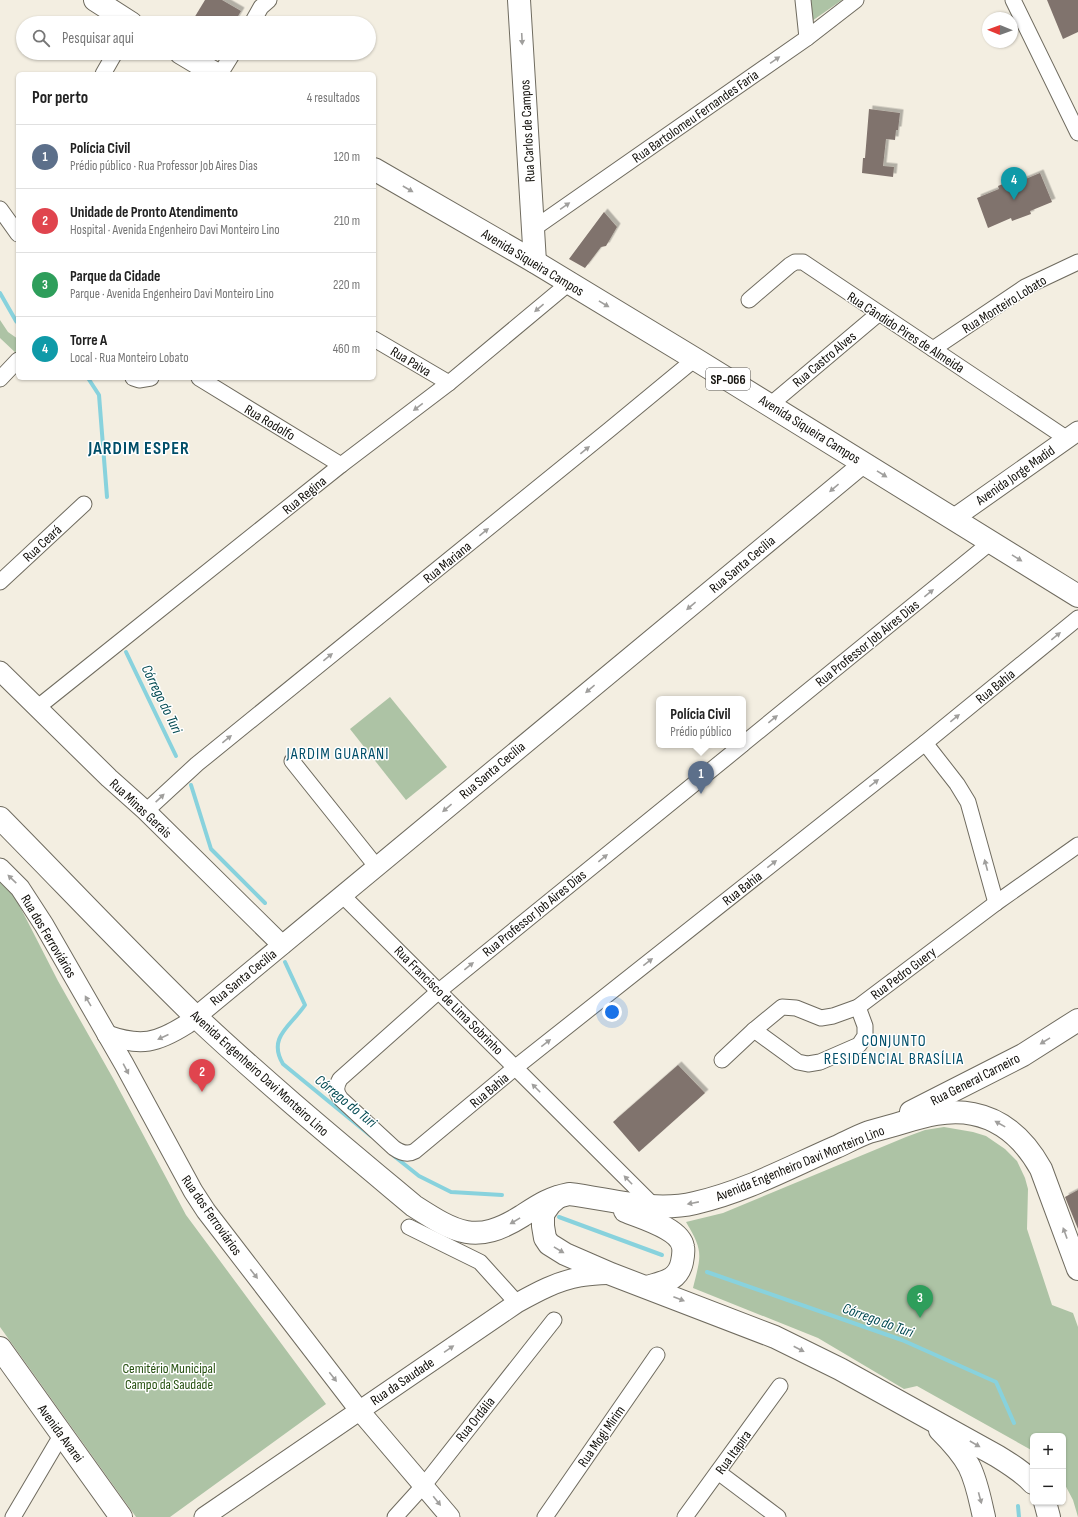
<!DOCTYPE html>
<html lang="pt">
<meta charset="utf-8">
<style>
:root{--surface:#fff;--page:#f6f6f6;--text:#222;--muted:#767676;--line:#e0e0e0;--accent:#235d76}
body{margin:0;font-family:"Sofia Sans Condensed",sans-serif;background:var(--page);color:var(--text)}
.controls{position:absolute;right:12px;bottom:12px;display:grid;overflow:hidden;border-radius:6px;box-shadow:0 1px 3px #0004}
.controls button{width:36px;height:36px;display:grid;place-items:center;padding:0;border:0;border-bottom:1px solid var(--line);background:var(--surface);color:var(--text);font:20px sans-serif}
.compass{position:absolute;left:982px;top:12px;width:36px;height:36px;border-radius:50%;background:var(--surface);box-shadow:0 1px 3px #0004;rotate:271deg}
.you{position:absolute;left:612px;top:1012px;width:14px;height:14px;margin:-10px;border:3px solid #fff;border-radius:50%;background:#1a73e8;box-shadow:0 0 0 6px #1a73e833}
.badge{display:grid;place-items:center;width:26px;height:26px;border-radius:50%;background:var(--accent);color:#fff;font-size:13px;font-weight:700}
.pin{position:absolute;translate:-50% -33px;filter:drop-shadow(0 1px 2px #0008)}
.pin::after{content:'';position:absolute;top:21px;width:14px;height:12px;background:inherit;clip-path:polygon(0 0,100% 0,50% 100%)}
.popup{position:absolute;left:656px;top:696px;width:90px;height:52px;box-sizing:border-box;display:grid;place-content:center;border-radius:6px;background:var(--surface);filter:drop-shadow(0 1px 3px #0005);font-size:13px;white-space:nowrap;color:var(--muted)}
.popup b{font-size:15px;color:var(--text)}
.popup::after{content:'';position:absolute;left:50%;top:100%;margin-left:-8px;border:8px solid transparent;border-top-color:var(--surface)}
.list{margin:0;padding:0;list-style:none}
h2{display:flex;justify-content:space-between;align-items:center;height:52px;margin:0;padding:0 16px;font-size:17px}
h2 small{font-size:13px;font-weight:400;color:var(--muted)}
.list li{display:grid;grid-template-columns:26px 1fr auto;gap:12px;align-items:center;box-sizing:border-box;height:64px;padding:0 16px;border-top:1px solid var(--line)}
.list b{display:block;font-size:15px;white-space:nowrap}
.list p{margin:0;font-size:13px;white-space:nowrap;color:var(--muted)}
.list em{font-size:13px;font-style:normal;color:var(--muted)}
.icon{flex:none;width:22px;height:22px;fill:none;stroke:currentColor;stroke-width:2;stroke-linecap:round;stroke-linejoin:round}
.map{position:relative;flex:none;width:1078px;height:1517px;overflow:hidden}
.search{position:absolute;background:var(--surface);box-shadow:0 1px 3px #0004;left:16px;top:16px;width:360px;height:44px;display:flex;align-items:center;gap:10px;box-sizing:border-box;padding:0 14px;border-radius:22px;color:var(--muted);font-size:15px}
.panel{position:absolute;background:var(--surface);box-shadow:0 1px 3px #0004;left:16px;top:72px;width:360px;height:308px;border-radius:6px}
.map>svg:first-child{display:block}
.green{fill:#adc3a5}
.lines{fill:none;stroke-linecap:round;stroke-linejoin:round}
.stream{stroke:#88d2dd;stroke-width:4}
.building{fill:#80736d;filter:url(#shadow)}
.minor-casing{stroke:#6f6b5f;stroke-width:17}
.tertiary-casing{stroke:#6f6b5f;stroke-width:21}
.secondary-casing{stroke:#6f6b5f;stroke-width:24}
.primary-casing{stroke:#6f6b5f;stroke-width:24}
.minor{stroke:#fff;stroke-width:15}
.tertiary{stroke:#fff;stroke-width:19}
.secondary{stroke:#fff;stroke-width:22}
.primary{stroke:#fff;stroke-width:22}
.oneway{fill:#a09f9d}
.labels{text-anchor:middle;stroke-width:3;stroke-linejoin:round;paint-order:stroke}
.shield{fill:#fff;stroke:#585754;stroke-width:1}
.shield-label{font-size:13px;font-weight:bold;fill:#110f0a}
.street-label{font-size:14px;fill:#110f0a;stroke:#fff}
.park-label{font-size:14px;fill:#244f0e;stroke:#fff}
.water-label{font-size:15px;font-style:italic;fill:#034a52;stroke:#fff}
.quarter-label{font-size:16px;letter-spacing:1px;fill:#004e69;stroke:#fff}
.district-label{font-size:18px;font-weight:bold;letter-spacing:1px;fill:#004e69;stroke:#fff}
</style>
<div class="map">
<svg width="1078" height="1517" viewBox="0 0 1078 1517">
<defs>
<filter id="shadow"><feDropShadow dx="3.5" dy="-3.5" stdDeviation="0" flood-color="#0004"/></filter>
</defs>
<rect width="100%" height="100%" fill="#f3eee1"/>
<g class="green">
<path d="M811 0H842L812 21Z"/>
<path d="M0 320 8 332 18 339V355L0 338Z"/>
<path d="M390 697 447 767 406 800 350 729Z"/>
<path d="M0 877 13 893 58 981 114 1080 186 1215 326 1404 170 1517H136L0 1327Z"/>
<path d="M944 1127 973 1132 986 1136 1005 1149 1017 1161 1025 1178 1028 1189 1027 1229 1052 1305 1073 1313 1078 1327V1517L1073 1500 1063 1481V1436H1033V1451L917 1386 904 1389 818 1338 693 1288C701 1255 704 1252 686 1222L723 1213 906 1137 925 1130Z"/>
</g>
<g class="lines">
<g class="stream">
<path d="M0 293 16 321 18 323"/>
<path d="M88 378 99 395 107 497"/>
<path d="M126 652 176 756"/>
<path d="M191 785 211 849 265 903"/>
<path d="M285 962 305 1005C291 1026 267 1037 283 1064L371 1136"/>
<path d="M394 1156 419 1176 451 1192 502 1195"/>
<path d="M559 1217 662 1255"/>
<path d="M707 1272 902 1340 996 1382 1014 1423"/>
<path d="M1018 1506 1019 1517"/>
</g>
</g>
<g class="building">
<path d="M205 0H222L241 11 234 23H191Z"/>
<path d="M1047 0H1078V32L1063 39Z"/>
<path d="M869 109 900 113 898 130H896L895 140 886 139 883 166 894 167 893 177 862 173 863 158H865Z"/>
<path d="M1040 173 1052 202 1030 211 1031 214 1012 221 1011 218 988 228 977 198 999 189 998 186 1014 179 1016 183Z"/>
<path d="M604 212 617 227 606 246 601 247 585 268 569 259Z"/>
<path d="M678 1065 705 1093 639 1152 613 1122Z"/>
<path d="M1078 1190V1229L1065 1197Z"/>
</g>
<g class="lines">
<defs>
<g id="minor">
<path d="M803 0 807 38"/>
<path d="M1013 0 1078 133"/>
<path d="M252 23 261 7 269 0"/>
<path d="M103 74 115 53"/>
<path d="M220 74 233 53"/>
<path d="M0 209 18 234"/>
<path d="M533 229 807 38 856 0"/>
<path d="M749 300 790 265 795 262H803L1066 438"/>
<path d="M374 339 449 383"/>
<path d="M933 349 1025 287 1078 262"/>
<path d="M133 378 139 380 151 378"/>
<path d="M199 378 341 465"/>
<path d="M0 379 18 360"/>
<path d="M770 405 878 314"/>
<path d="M0 582 84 504"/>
<path d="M38 707 341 465 449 383 569 283"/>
<path d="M925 743 957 784 968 802 996 903"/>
<path d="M743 744 991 542"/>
<path d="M742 745 439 991 340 1079C336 1086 335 1092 341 1099L394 1148C401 1153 408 1155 415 1151L516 1067 925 743 1078 618"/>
<path d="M292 761 376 866"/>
<path d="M146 811 197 764 609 430 695 359"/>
<path d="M343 896 656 1208"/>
<path d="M754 1030 798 1062 808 1064 820 1062 859 1045 865 1036V1026L858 1007"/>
<path d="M722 1060 754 1030 782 1007 796 1008 821 1018 833 1016 858 1007 996 903 1078 845"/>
<path d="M409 1227 480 1262 517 1303"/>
<path d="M718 1472 778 1517"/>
<path d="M13 1517 62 1434"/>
<path d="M395 1517 424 1485 554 1320"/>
<path d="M545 1517 657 1355"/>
<path d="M685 1517 780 1386"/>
</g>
<g id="tertiary">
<path d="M953 519 1078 431"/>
<path d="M0 671 109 778 146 811 282 945"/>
<path d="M0 868 20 888 44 925 124 1064 193 1191 206 1211 359 1410 450 1517"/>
<path d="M107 1035C141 1047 157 1043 187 1024L864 463"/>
<path d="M204 1517 517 1303C537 1292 557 1281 580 1277 590 1275 601 1275 611 1274"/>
</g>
<g id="secondary">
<path d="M519 0 535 262"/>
<path d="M0 818C65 884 129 952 195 1016 265 1082 340 1144 414 1206 456 1233 476 1245 522 1216 539 1205 549 1198 569 1194 611 1199 653 1213 695 1203 744 1192 790 1167 836 1147 847 1142 858 1136 869 1132 880 1129 891 1126 901 1123 924 1116 948 1109 973 1114 1004 1120 1026 1142 1041 1169L1078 1269"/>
<path d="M911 1112 1023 1055 1078 1020"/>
<path d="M558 1197 550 1204 543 1214V1226L545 1238 549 1244 565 1254 611 1274 775 1337 840 1369 997 1456C1010 1464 1023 1472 1033 1483"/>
<path d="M625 1211C641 1218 680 1228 683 1247 684 1252 683 1257 682 1262 678 1281 663 1282 647 1287"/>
<path d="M940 1430C951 1441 962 1453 969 1466 977 1482 980 1500 984 1517"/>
<path d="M1045 1502 1049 1517"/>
</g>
<g id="primary">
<path d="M95 0 131 23"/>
<path d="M181 53 216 74"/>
<path d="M374 169 535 262 695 359 1078 596"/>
<path d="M0 1348 121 1517"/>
</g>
</defs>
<use href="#minor" class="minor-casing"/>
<use href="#tertiary" class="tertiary-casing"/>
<use href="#secondary" class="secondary-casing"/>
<use href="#primary" class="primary-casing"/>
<use href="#minor" class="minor"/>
<use href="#tertiary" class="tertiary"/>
<use href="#secondary" class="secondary"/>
<use href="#primary" class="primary"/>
</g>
<defs><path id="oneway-solid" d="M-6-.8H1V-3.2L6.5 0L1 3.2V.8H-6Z"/></defs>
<g class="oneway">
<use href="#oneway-solid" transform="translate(522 39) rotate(87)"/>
<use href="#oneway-solid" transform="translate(775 60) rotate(-35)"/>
<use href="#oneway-solid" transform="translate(408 189) rotate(30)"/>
<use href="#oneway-solid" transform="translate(565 206) rotate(-35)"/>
<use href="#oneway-solid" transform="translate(604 304) rotate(31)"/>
<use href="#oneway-solid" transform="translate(539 308) rotate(140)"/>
<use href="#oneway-solid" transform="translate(418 407) rotate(143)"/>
<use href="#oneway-solid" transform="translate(585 450) rotate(-39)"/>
<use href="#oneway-solid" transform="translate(882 474) rotate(32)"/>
<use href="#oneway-solid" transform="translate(834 488) rotate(140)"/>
<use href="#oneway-solid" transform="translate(484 532) rotate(-39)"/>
<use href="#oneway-solid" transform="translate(1017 558) rotate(32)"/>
<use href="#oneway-solid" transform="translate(929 593) rotate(-39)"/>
<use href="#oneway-solid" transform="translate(691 606) rotate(140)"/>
<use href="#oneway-solid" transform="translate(1056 636) rotate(-39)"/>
<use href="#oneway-solid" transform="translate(328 657) rotate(-39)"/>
<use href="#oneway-solid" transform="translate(590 689) rotate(140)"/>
<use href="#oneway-solid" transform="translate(955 718) rotate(-39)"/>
<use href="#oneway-solid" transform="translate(773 719) rotate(-39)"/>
<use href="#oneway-solid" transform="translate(227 739) rotate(-39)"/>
<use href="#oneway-solid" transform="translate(874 783) rotate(-38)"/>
<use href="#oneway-solid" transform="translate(160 798) rotate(-43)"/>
<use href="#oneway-solid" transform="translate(447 808) rotate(140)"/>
<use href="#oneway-solid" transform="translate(603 858) rotate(-39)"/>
<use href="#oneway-solid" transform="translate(772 864) rotate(-38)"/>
<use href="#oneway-solid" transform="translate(986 865) rotate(-105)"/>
<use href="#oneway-solid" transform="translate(12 879) rotate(-136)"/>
<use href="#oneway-solid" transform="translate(648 962) rotate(-38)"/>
<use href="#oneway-solid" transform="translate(469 966) rotate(-39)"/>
<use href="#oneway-solid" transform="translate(88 1001) rotate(-120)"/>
<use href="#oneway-solid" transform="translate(163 1037) rotate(156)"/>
<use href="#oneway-solid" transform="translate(1045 1041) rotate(148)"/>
<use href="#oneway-solid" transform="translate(546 1043) rotate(-38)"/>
<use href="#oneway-solid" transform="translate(126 1069) rotate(62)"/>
<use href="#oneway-solid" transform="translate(536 1088) rotate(-135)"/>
<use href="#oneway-solid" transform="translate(1000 1124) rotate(-151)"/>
<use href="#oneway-solid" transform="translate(628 1180) rotate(-134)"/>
<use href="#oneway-solid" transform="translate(693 1203) rotate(169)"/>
<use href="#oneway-solid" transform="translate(515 1221) rotate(149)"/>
<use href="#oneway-solid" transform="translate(1065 1233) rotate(-110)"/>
<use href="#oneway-solid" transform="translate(559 1250) rotate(31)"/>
<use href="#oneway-solid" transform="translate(254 1274) rotate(52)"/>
<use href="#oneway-solid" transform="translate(679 1299) rotate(21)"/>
<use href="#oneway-solid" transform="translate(449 1349) rotate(-34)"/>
<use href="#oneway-solid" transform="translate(799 1349) rotate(27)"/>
<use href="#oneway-solid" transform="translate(333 1377) rotate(52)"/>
<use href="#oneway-solid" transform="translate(975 1444) rotate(30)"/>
<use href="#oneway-solid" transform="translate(980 1498) rotate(75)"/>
<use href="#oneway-solid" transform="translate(437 1501) rotate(51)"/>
</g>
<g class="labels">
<rect class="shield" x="706" y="368" width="44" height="22" rx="3"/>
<g class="shield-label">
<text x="728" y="384">SP-066</text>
</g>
<g class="street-label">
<text transform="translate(695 116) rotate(-35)" y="5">Rua Bartolomeu Fernandes Faria</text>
<text transform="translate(527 131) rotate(-93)" y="5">Rua Carlos de Campos</text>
<text transform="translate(533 262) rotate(31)" y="5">Avenida Siqueira Campos</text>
<text transform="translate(1004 304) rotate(-32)" y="5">Rua Monteiro Lobato</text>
<text transform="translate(906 332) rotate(33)" y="5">Rua Cândido Pires de Almeida</text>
<text transform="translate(824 359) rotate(-40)" y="5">Rua Castro Alves</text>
<text transform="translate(411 361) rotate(31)" y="5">Rua Paiva</text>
<text transform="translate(270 422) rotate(31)" y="5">Rua Rodolfo</text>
<text transform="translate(810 429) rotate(32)" y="5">Avenida Siqueira Campos</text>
<text transform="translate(1015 475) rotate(-35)" y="5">Avenida Jorge Madid</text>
<text transform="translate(304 495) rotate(-39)" y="5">Rua Regina</text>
<text transform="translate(42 543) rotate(-43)" y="5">Rua Ceará</text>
<text transform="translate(447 562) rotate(-39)" y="5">Rua Mariana</text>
<text transform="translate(742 564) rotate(-40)" y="5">Rua Santa Cecília</text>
<text transform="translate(867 643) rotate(-39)" y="5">Rua Professor Job Aires Dias</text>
<text transform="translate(995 686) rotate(-39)" y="5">Rua Bahia</text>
<text transform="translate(492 770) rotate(-40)" y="5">Rua Santa Cecília</text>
<text transform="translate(141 808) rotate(43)" y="5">Rua Minas Gerais</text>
<text transform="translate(742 888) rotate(-38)" y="5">Rua Bahia</text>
<text transform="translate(534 913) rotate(-39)" y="5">Rua Professor Job Aires Dias</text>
<text transform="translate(49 936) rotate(59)" y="5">Rua dos Ferroviários</text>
<text transform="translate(903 973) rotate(-37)" y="5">Rua Pedro Guery</text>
<text transform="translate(243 977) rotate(-39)" y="5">Rua Santa Cecília</text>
<text transform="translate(449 1000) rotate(45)" y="5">Rua Francisco de Lima Sobrinho</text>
<text transform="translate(260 1073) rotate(42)" y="5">Avenida Engenheiro Davi Monteiro Lino</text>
<text transform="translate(975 1079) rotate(-27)" y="5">Rua General Carneiro</text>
<text transform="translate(489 1090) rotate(-40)" y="5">Rua Bahia</text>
<text transform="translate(800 1163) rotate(-22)" y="5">Avenida Engenheiro Davi Monteiro Lino</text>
<text transform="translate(212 1215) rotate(55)" y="5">Rua dos Ferroviários</text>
<text transform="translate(402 1381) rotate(-34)" y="5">Rua da Saudade</text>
<text transform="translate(475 1419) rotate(-51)" y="5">Rua Ordália</text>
<text transform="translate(61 1433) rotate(54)" y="5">Avenida Avarei</text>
<text transform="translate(601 1436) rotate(-55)" y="5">Rua Mogi Mirim</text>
<text transform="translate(733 1452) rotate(-54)" y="5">Rua Itapira</text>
</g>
<g class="park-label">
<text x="169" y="1373">Cemitério Municipal<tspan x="169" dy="16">Campo da Saudade</tspan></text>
</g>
<g class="water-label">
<text transform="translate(162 699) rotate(64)" y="5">Córrego do Turi</text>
<text transform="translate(346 1101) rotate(39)" y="5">Córrego do Turi</text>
<text transform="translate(878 1320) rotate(20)" y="5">Córrego do Turi</text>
</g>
<g class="quarter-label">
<text x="338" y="759">JARDIM GUARANI</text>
<text x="894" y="1046">CONJUNTO<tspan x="894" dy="18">RESIDENCIAL BRASÍLIA</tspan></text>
</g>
<g class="district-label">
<text x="139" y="454">JARDIM ESPER</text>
</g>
</g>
</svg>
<div class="controls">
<button>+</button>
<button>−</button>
</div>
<svg class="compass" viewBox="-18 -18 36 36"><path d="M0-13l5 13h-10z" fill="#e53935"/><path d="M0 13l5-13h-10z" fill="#767676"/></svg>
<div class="you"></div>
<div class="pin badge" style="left:701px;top:794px;background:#5c6f8a">1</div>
<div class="popup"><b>Polícia Civil</b>Prédio público</div>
<div class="pin badge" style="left:202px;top:1092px;background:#e0444e">2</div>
<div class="pin badge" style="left:920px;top:1318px;background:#2e9e5b">3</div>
<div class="pin badge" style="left:1014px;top:200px;background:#0f9aa8">4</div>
<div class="search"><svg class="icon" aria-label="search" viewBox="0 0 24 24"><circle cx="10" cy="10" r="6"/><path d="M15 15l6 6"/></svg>Pesquisar aqui</div>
<section class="panel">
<h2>Por perto<small>4 resultados</small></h2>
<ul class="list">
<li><span class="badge" style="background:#5c6f8a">1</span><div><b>Polícia Civil</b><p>Prédio público · Rua Professor Job Aires Dias</p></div><em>120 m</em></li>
<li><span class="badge" style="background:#e0444e">2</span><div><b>Unidade de Pronto Atendimento</b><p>Hospital · Avenida Engenheiro Davi Monteiro Lino</p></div><em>210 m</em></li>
<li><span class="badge" style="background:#2e9e5b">3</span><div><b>Parque da Cidade</b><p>Parque · Avenida Engenheiro Davi Monteiro Lino</p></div><em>220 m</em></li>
<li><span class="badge" style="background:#0f9aa8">4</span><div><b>Torre A</b><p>Local · Rua Monteiro Lobato</p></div><em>460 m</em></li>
</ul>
</section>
</div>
